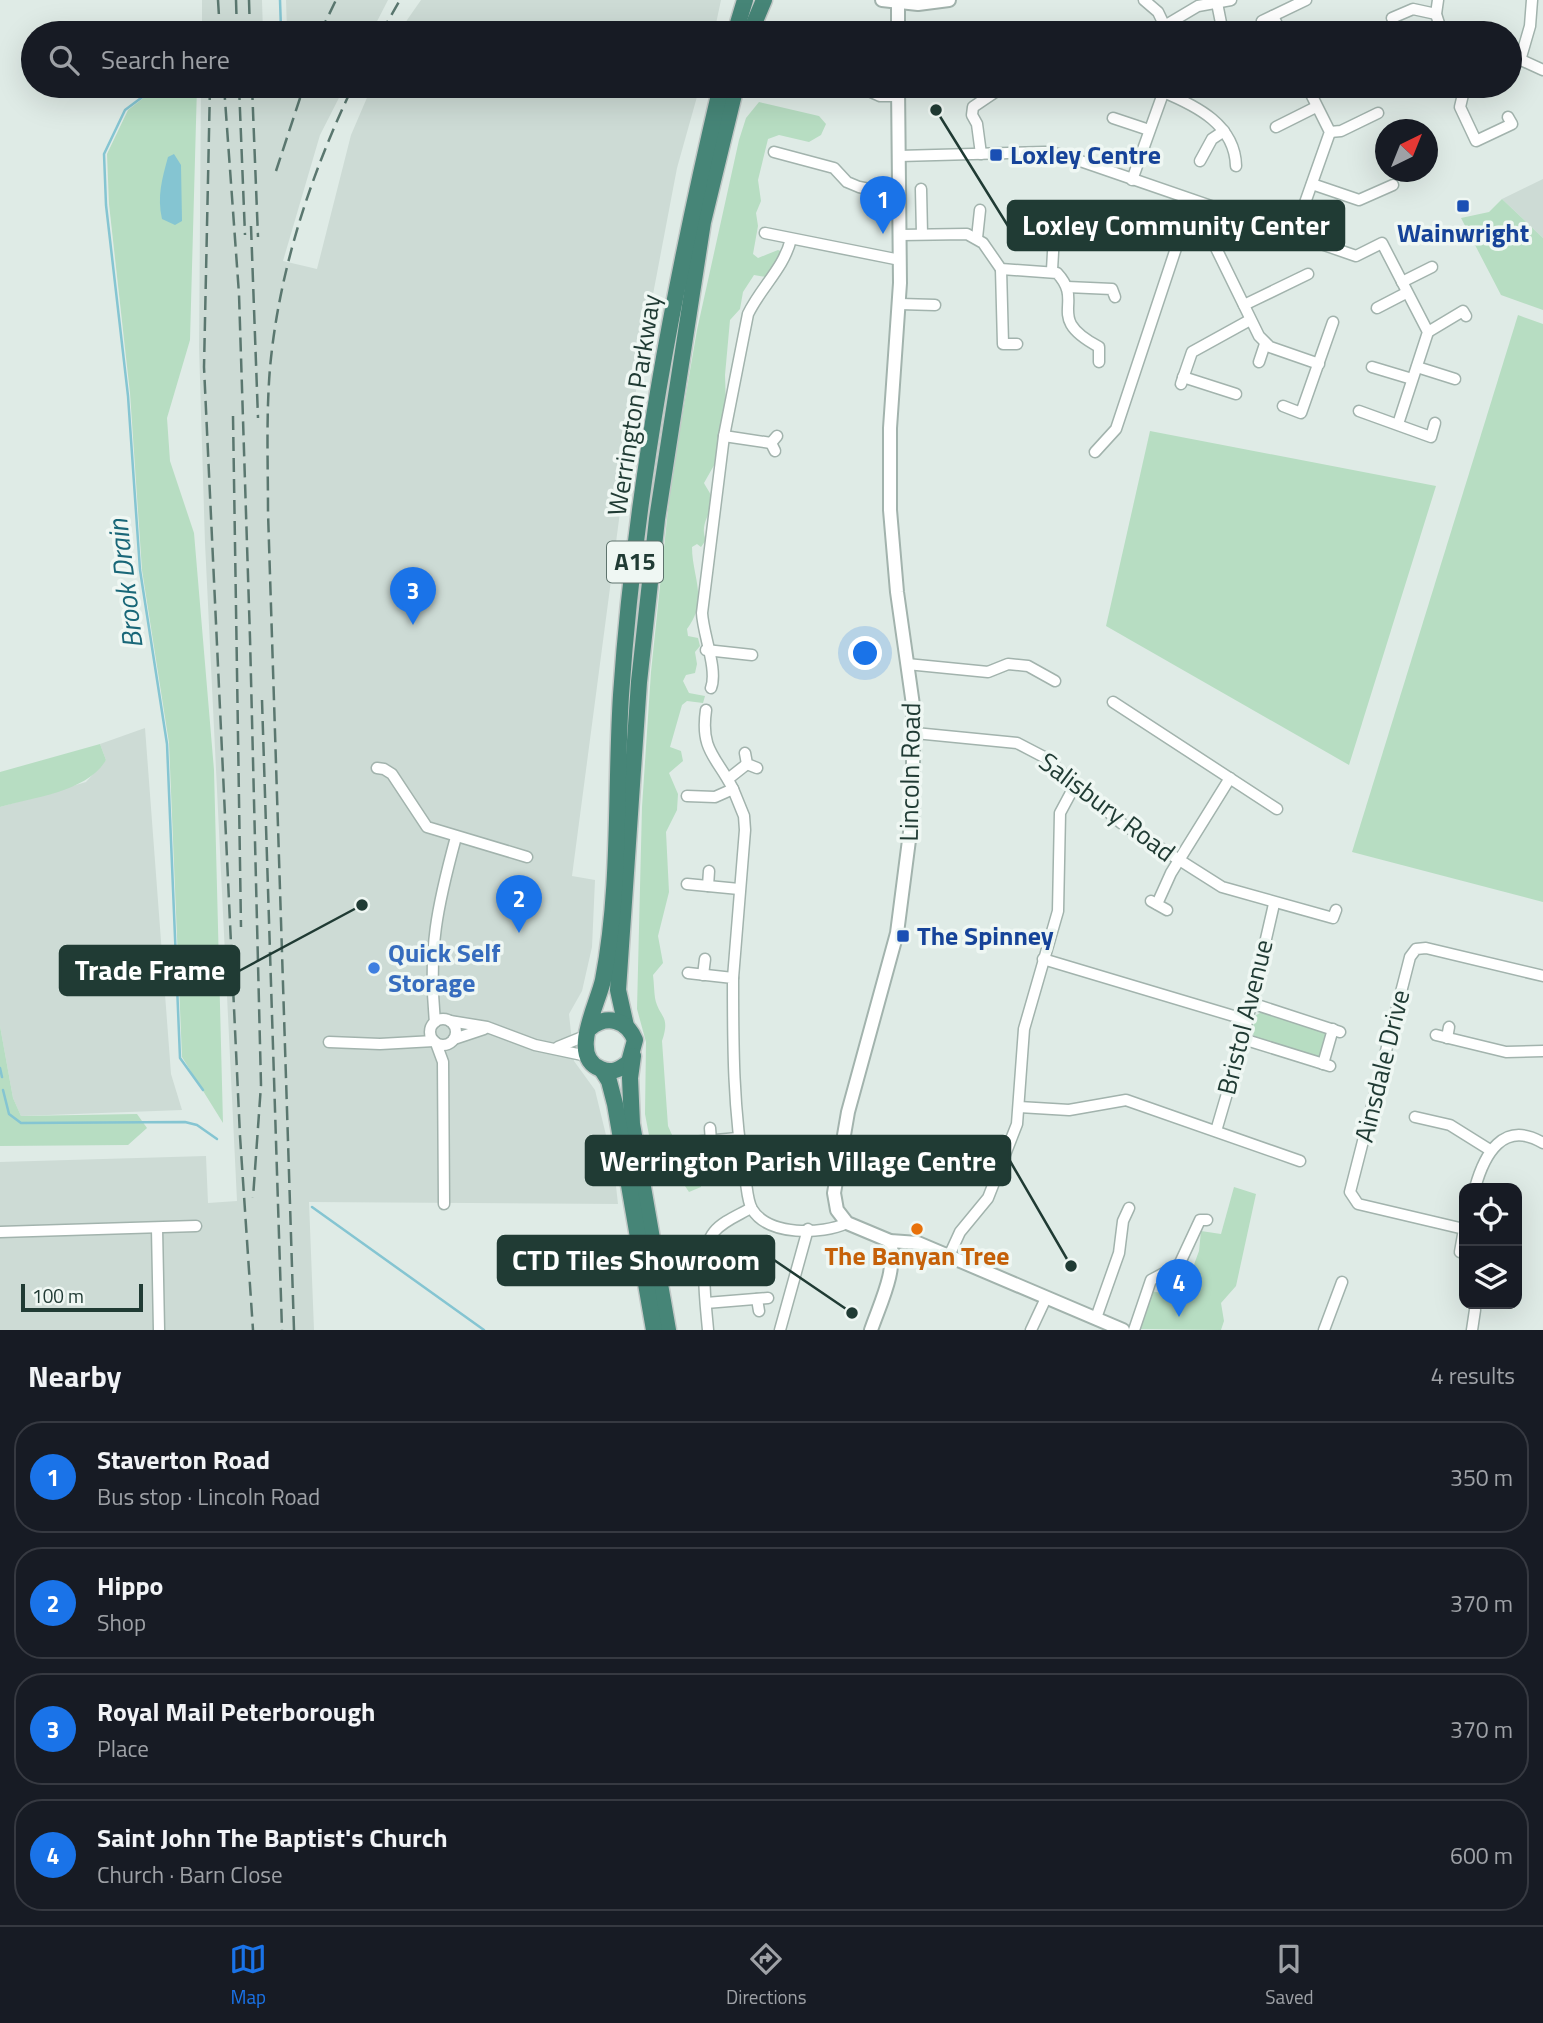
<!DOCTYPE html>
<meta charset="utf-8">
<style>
:root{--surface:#171b24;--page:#20242c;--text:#f1f3f6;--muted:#9ea1a6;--line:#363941;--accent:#1a73e8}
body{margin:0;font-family:"Titillium Web",sans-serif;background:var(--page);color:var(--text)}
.controls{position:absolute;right:21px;bottom:21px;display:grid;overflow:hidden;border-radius:14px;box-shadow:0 7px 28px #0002}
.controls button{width:63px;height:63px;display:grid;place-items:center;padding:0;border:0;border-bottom:2px solid var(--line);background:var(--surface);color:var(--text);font:35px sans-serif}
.compass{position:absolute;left:1375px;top:119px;width:63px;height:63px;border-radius:50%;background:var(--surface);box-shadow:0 7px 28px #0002;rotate:43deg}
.scale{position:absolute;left:21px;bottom:18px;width:122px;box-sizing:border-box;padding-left:7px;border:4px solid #203b34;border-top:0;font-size:19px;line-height:24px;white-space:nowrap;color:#203b34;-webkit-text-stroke:5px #eff7f3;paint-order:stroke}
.you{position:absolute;left:866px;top:654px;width:24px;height:24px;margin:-18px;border:5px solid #fff;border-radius:50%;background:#1a73e8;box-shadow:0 0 0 10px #1a73e833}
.badge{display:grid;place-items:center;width:46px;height:46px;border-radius:50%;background:var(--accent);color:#fff;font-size:23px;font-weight:700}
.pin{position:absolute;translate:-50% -58px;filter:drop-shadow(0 2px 4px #0008)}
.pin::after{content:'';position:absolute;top:37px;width:24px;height:21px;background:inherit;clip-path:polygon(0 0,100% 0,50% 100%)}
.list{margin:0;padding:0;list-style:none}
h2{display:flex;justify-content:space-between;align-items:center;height:91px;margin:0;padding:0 28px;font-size:30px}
h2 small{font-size:23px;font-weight:400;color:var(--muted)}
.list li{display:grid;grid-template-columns:46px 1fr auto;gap:21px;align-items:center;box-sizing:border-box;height:112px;margin:0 14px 14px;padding:0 14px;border:2px solid var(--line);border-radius:28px}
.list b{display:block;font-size:26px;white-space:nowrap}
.list p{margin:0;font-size:23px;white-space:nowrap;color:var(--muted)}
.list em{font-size:23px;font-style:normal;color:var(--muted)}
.icon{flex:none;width:38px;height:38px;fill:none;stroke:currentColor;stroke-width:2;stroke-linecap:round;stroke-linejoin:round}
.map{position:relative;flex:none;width:1543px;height:1330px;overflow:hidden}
.search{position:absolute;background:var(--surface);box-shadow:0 7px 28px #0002;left:21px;right:21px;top:21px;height:77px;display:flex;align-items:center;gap:18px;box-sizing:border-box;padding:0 24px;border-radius:38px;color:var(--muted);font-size:26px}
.sheet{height:595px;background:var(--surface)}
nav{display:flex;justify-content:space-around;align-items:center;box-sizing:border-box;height:98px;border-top:2px solid var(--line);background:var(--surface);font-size:19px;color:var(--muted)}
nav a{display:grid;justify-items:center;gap:4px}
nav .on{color:var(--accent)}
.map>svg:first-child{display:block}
.built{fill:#cddbd5}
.green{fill:#b7ddc2}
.water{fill:#85c5d2}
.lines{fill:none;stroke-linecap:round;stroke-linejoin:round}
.stream{stroke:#85c5d2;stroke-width:2.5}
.minor-casing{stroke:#a2b3ad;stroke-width:13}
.tertiary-casing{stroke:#a2b3ad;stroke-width:16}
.trunk-casing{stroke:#c1c8c6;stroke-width:19}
.minor{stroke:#fff;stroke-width:10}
.tertiary{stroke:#fff;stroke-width:12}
.trunk{stroke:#468577;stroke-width:16}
.rail{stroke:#5a776f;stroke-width:2.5;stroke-dasharray:14 7;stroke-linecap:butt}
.transit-dot{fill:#1a4fb4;stroke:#eff7f3;stroke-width:2.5}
.shop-dot{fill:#3f7fe0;stroke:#eff7f3;stroke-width:2.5}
.food-dot{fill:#e8710a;stroke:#eff7f3;stroke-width:2.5}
.labels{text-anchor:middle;stroke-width:7;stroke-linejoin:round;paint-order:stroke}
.shield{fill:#eff7f3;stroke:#5e736d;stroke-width:2}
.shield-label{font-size:24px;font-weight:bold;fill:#203b34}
.transit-label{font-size:26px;font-weight:bold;fill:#164399;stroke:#eff7f3;text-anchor:start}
.street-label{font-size:26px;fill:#203b34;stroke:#eff7f3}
.shop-label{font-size:26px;font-weight:bold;fill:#366cbe;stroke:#eff7f3;text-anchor:start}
.food-label{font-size:26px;font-weight:bold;fill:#c56008;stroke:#eff7f3}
.water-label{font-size:28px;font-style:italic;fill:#196778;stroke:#eff7f3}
.leader{fill:none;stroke:#203b34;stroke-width:2.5}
.callout-dot{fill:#203b34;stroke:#eff7f3;stroke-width:2.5}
.callout{fill:#203b34;stroke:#203b34;stroke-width:2.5}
.callout-label{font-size:28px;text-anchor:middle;font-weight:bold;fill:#fff}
</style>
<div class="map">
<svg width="1543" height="1330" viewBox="0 0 1543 1330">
<rect width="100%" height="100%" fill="#dfebe6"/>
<g class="built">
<path d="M202 0H262L263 33H202Z"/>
<path d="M286 0H388L371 33H267L274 30 287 31Z"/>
<path d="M421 0H721L714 33H398Z"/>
<path d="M201 86H345L320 135 283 261 317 269 351 135 372 86H700L677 168 639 368 572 876 595 880 592 947 582 991 569 1014 574 1061 595 1090 614 1168 618 1204 309 1202 314 1330H0V1162L206 1156 208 1203 237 1201 205 543 199 347Z"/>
<path d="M1543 179V238L1502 199Z"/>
<path d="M145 728 171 1074 182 1110 21 1116 13 1098 0 1026V807L86 782 106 760 100 744Z"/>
</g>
<g class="green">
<path d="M165 86H197L190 340 167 418 170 461 194 533 214 770 223 1123 182 1057 169 743 142 570 130 393 109 204 107 154 128 110 151 92Z"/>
<path d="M759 102 819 116 826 124 821 135 809 142 779 135 768 139 758 180 761 201 756 213 758 226 753 254 758 258 778 250 783 252 782 260 766 277 754 275 743 292 740 309 730 320 725 375 726 407 717 460 704 483C706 487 711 494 712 498 715 511 698 522 706 540L701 547 697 544 692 547C692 577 709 600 687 629L688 636 698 638 700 646 695 652 697 664 695 673 686 675 683 681 689 693 705 696 703 703 687 701 682 705 670 747 681 751 683 761 669 773 678 794 677 810 666 832 669 892 658 936 663 963 653 975C654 983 654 991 655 998 659 1018 671 1015 662 1041L668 1126 677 1146 694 1149 701 1187 689 1192 679 1177 661 1173 655 1167 645 1114 646 1042 637 1009 642 807 651 672 671 481 697 330 739 140 746 118Z"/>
<path d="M1502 199 1543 238V310L1501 295 1461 218 1489 212Z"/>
<path d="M1518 315 1543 324V902L1352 852Z"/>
<path d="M1150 431 1436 486 1349 765 1106 626Z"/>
<path d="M100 744 106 760C87 792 34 797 0 807V772Z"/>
<path d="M1263 1011 1326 1031 1321 1054 1318 1057 1256 1040 1252 1032 1255 1016Z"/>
<path d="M0 1026 13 1098 21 1116 137 1114 147 1128 128 1145 0 1146Z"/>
<path d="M1234 1187 1256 1194 1236 1286 1221 1303 1224 1321 1221 1330 1140 1329 1151 1291 1182 1297 1199 1251 1201 1231 1221 1234Z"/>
</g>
<path class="water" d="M174 154 181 165 182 221 175 225 162 219C157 196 162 179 168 157Z"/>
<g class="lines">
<g class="stream">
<path d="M259 31 281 29 280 0"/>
<path d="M157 86 125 110 104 154 106 205 128 396 140 570 167 744 180 1058 203 1090"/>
<path d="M0 1068 2 1077"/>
<path d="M3 1090 9 1114 21 1123 185 1122 197 1125 217 1139"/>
<path d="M312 1207 484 1330"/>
</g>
<defs>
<g id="minor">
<path d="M1144 0 1158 12 1168 33"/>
<path d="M1438 0 1436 14 1442 33"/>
<path d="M1217 3 1223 33"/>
<path d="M1273 16 1281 33"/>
<path d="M1392 18 1413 9 1436 14"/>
<path d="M1262 21 1306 0"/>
<path d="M1166 25 1198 6 1231 0"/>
<path d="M807 33 808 29"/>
<path d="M1510 55 1543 70"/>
<path d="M1521 57 1530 26 1532 0"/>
<path d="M858 86 880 96H898"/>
<path d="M1465 86 1460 107 1476 141 1512 124 1508 117"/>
<path d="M1163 92C1197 106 1235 125 1236 166"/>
<path d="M1113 118 1149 130"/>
<path d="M1276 127 1316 107"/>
<path d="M1330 132 1341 131 1378 113"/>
<path d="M774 152 834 168 847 182 859 187 900 195"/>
<path d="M981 154 977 124 972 115 973 107 1004 86"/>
<path d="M899 156 1045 152 1063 155 1356 256 1382 243 1428 332 1398 424"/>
<path d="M1200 161 1212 139 1224 131"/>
<path d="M1132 180 1165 88"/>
<path d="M1312 184 1359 200 1393 185"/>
<path d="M921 189 922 234"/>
<path d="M1218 209 1211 233 1213 242 1259 336 1270 347 1319 364"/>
<path d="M765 233 900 260"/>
<path d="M1294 234 1330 132 1307 86"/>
<path d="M900 235 967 234 983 243 1001 269 1057 273C1086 304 1043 317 1099 347V362"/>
<path d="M977 238 980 210"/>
<path d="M1001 269 1003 344H1017"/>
<path d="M1052 270 1054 235 1064 224H1137V234"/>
<path d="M1402 282 1432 267"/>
<path d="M1067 287 1112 289 1115 297"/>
<path d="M900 304 935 305"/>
<path d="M1244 305 1308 274"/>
<path d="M1377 308 1406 293"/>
<path d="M1428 332 1463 311 1466 316"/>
<path d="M1259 362 1265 344"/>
<path d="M1372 367 1412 379"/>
<path d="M1417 367 1455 379"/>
<path d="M1183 377 1236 394"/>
<path d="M1181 384 1192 352 1250 320"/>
<path d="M1283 406 1301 413 1333 322"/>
<path d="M1359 411 1431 437 1435 423"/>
<path d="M724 436 771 443"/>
<path d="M775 451 771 443 777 436"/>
<path d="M1095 452 1116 429 1192 200"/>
<path d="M706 650 752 655"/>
<path d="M907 664 988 672 1008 664 1028 666 1055 681"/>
<path d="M711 688C718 670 703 634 702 613L724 436 748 314C761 287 784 268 791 239"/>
<path d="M1113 702 1277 809"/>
<path d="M706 710C700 751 717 757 733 789"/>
<path d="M915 733 1017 743 1044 757 1121 823 1222 887 1333 918 1336 910"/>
<path d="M745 753 747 764 757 768"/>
<path d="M377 768 384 769 392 774 427 827 527 857"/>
<path d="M728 779 747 764"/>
<path d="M687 796 715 797 733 789 744 816 745 830 733 978"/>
<path d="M687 884 739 889"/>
<path d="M708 886 709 871"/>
<path d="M1151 901 1167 910"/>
<path d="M1157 904 1171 873 1230 778"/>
<path d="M1043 959 1247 1020"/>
<path d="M688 973 733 978C733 1045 733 1111 745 1177 747 1186 747 1200 752 1209 768 1236 822 1235 847 1223"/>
<path d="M703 975 705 959"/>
<path d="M1251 1003 1340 1032"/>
<circle cx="443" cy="1032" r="13"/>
<path d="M450 1021 487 1027 535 1045 587 1056"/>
<path d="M435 1022C428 949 437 907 456 837"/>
<path d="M1436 1035 1506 1052 1543 1051"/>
<path d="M1447 1038 1449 1027"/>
<path d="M454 1039 484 1029"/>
<path d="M1243 1039 1330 1066"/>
<path d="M329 1042 380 1044 434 1041"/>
<path d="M436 1043 443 1062 444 1204"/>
<path d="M558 1047 585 1036"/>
<path d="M1323 1064 1333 1029"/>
<path d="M1019 1107 1069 1110 1126 1100 1300 1161"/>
<path d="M1415 1117 1450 1125 1490 1150"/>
<path d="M710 1128 711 1141"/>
<path d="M1216 1131 1243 1039 1274 904"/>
<path d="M693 1142 738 1138"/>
<path d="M938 1154 998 1175"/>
<path d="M933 1162 939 1145"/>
<path d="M1475 1188C1484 1155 1503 1119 1543 1143"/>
<path d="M157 1228 159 1330"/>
<path d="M1464 1229 1358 1204 1350 1192 1410 957 1416 949 1426 948 1543 976"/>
<path d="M0 1232 196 1226"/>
<path d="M1460 1252 1464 1229"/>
<path d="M949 1256 960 1232 988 1198 1017 1124 1024 1029 1058 911 1060 813 1075 785"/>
<path d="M757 1299 759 1311"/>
<path d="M706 1303 768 1298"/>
<path d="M1096 1318 1119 1253 1123 1221 1129 1208"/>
<path d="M708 1330C706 1305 698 1251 714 1232 723 1221 739 1215 751 1208"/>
<path d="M780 1330 808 1229"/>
<path d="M1031 1330 1046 1298"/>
<path d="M1134 1330 1151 1280 1179 1265 1200 1220H1207"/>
<path d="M1324 1330 1342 1282"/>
<path d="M1472 1330 1475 1310"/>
</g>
<g id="tertiary">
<path d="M882 0 918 4 949 0"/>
<path d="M898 33V3"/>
<path d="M898 86 900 283 890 428V510L897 592 913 705V809L897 933 848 1112 834 1193 837 1210 847 1223 890 1241 918 1243 1123 1330"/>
<path d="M871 1330C881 1301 897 1271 890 1241"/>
</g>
<g id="trunk">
<path d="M735 33 745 0"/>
<path d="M750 33 764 0"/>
<path d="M626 1026 618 990 639 682 657 519 703 222 736 86"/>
<path d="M590 1028C607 1014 627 1020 635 1040L629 1062C621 1069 612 1074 601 1069 568 1057 598 1004 603 980 621 886 615 790 621 695 635 490 674 285 721 86"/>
<path d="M633 1056 630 1078 632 1124 668 1330"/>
<path d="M602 1070 609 1081 615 1104 654 1330"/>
</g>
</defs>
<use href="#minor" class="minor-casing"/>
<use href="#tertiary" class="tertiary-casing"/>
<use href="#trunk" class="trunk-casing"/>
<use href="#minor" class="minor"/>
<use href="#tertiary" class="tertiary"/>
<use href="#trunk" class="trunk"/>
<g class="rail">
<path d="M218 0 220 33"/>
<path d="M236 0 237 33"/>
<path d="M249 0 250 33"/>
<path d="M320 33 336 0"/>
<path d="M381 33 400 0"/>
<path d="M210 86 204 367 240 1136 253 1330"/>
<path d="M224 86 239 294 250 638 261 1085 253 1198"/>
<path d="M239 86 245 235"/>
<path d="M252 86 258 237"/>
<path d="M276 171 304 86"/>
<path d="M251 226 258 418"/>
<path d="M233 416 241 927"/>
<path d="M262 700 282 1330"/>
<path d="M294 1330 268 512C268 464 266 416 270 368 279 269 311 174 353 86"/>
</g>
</g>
<g class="transit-dot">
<rect x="989" y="148" width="14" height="14" rx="3.5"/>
<rect x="1456" y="199" width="14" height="14" rx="3.5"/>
<rect x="896" y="929" width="14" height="14" rx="3.5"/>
</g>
<circle class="shop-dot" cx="374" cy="968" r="7"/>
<circle class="food-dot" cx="917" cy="1229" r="7"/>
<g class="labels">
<rect class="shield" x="607" y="541.5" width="56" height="41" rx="5"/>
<g class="shield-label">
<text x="635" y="570">A15</text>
</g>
<g class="transit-label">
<text x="1010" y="164">Loxley Centre</text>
<text x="1463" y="242" text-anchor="middle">Wainwright</text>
<text x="917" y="945">The Spinney</text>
</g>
<g class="street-label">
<text transform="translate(634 405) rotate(-81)" y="9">Werrington Parkway</text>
<text transform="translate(910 772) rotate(-89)" y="9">Lincoln Road</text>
<text transform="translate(1107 807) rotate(37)" y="9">Salisbury Road</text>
<text transform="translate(1245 1017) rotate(-76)" y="9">Bristol Avenue</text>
<text transform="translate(1382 1066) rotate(-76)" y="9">Ainsdale Drive</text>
</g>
<g class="shop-label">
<text x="388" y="962">Quick Self<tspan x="388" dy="30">Storage</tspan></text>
</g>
<g class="food-label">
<text x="917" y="1265">The Banyan Tree</text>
</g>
<g class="water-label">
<text transform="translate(125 584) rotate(-97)" y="10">Brook Drain</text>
</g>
</g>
<path class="leader" d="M936 110L1008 226M362 905L239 971M1071 1266L1010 1161M852 1313L774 1260"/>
<g class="callout-dot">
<circle cx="936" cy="110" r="7"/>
<circle cx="362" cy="905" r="7"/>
<circle cx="1071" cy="1266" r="7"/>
<circle cx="852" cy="1313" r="7"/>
</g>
<g class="callout">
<rect x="1008" y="201" width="336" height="49" rx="7"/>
<rect x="60" y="946" width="179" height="49" rx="7"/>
<rect x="586" y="1136" width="424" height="49" rx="7"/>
<rect x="498" y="1236" width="276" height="49" rx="7"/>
</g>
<g class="callout-label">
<text x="1176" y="235">Loxley Community Center</text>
<text x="150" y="980">Trade Frame</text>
<text x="798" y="1171">Werrington Parish Village Centre</text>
<text x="636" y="1270">CTD Tiles Showroom</text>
</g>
</svg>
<div class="controls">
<button><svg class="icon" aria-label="locate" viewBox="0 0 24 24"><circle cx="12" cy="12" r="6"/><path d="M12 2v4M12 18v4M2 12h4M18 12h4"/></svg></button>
<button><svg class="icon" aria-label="layers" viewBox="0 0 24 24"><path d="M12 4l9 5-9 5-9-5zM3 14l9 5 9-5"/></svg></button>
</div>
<svg class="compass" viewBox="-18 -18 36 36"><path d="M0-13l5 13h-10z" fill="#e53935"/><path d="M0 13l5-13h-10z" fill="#9ea1a6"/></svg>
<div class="scale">100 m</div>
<div class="you"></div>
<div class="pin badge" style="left:883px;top:234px">1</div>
<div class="pin badge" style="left:519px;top:933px">2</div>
<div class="pin badge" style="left:413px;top:625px">3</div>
<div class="pin badge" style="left:1179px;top:1317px">4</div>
<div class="search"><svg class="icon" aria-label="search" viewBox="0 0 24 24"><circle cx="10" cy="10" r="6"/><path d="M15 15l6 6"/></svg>Search here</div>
</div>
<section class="sheet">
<h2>Nearby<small>4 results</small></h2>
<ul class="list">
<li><span class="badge">1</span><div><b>Staverton Road</b><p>Bus stop · Lincoln Road</p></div><em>350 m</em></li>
<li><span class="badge">2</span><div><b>Hippo</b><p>Shop</p></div><em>370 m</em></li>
<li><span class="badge">3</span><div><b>Royal Mail Peterborough</b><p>Place</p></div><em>370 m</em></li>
<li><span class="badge">4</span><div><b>Saint John The Baptist's Church</b><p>Church · Barn Close</p></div><em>600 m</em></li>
</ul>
</section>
<nav>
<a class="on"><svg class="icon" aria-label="map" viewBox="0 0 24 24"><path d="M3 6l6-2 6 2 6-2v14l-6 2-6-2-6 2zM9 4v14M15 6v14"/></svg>Map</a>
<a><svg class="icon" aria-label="directions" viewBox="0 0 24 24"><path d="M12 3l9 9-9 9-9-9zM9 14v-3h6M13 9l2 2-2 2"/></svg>Directions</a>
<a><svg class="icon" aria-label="saved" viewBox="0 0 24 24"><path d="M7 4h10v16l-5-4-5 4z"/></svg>Saved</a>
</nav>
